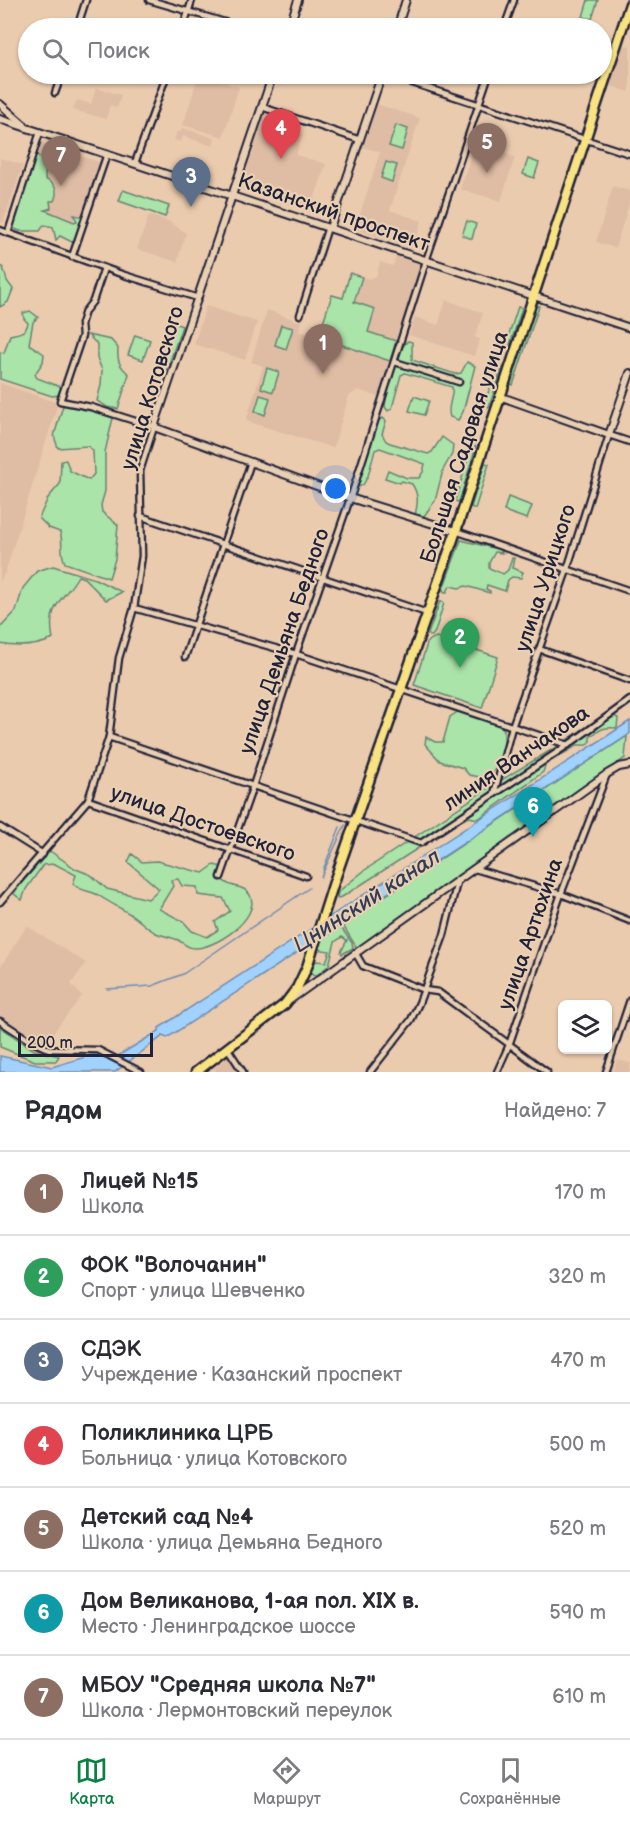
<!DOCTYPE html>
<html lang="ru">
<meta charset="utf-8">
<style>
:root{--surface:#fff;--page:#f7f7f7;--text:#2b2b33;--muted:#7c7c81;--line:#e1e1e2;--accent:#0b8043}
body{margin:0;font-family:"Balsamiq Sans",sans-serif;background:var(--page);color:var(--text)}
.controls{position:absolute;right:18px;bottom:18px;display:grid;overflow:hidden;border-radius:9px;box-shadow:0 2px 4px #0004}
.controls button{width:54px;height:54px;display:grid;place-items:center;padding:0;border:0;border-bottom:2px solid var(--line);background:var(--surface);color:var(--text);font:30px sans-serif}
.scale{position:absolute;left:18px;bottom:15px;width:135px;box-sizing:border-box;padding-left:6px;border:3px solid #22223b;border-top:0;font-size:16px;line-height:21px;white-space:nowrap;color:#22223b;-webkit-text-stroke:4px #ead0b2;paint-order:stroke}
.you{position:absolute;left:336px;top:489px;width:21px;height:21px;margin:-15px;border:4px solid #fff;border-radius:50%;background:#1a73e8;box-shadow:0 0 0 9px #1a73e833}
.badge{display:grid;place-items:center;width:39px;height:39px;border-radius:50%;background:var(--accent);color:#fff;font-size:20px;font-weight:700}
.pin{position:absolute;translate:-50% -50px;filter:drop-shadow(0 2px 3px #0008)}
.pin::after{content:'';position:absolute;top:32px;width:21px;height:18px;background:inherit;clip-path:polygon(0 0,100% 0,50% 100%)}
.list{margin:0;padding:0;list-style:none}
h2{display:flex;justify-content:space-between;align-items:center;height:78px;margin:0;padding:0 24px;font-size:26px}
h2 small{font-size:20px;font-weight:400;color:var(--muted)}
.list li{display:grid;grid-template-columns:39px 1fr auto;gap:18px;align-items:center;box-sizing:border-box;height:84px;padding:0 24px;border-top:2px solid var(--line)}
.list b{display:block;font-size:22px;white-space:nowrap}
.list p{margin:0;font-size:20px;white-space:nowrap;color:var(--muted)}
.list em{font-size:20px;font-style:normal;color:var(--muted)}
.icon{flex:none;width:33px;height:33px;fill:none;stroke:currentColor;stroke-width:2;stroke-linecap:round;stroke-linejoin:round}
.map{position:relative;flex:none;width:630px;height:1072px;overflow:hidden}
.search{position:absolute;background:var(--surface);box-shadow:0 2px 4px #0004;left:18px;right:18px;top:18px;height:66px;display:flex;align-items:center;gap:15px;box-sizing:border-box;padding:0 21px;border-radius:33px;color:var(--muted);font-size:22px}
.sheet{height:666px;background:var(--surface)}
nav{display:flex;justify-content:space-around;align-items:center;box-sizing:border-box;height:84px;border-top:2px solid var(--line);background:var(--surface);font-size:16px;color:var(--muted)}
nav a{display:grid;justify-items:center;gap:3px}
nav .on{color:var(--accent)}
.map>svg:first-child{display:block}
.built{fill:#dfbca4}
.green{fill:#aae4a9;stroke:#668372;stroke-width:1.5;fill-rule:evenodd}
.water{fill:#a1d2fe;stroke:#6e8cb0;stroke-width:1.5}
.lines{fill:none;stroke-linecap:round;stroke-linejoin:round}
.stream{stroke:#6e8cb0;stroke-width:1.5}
.street-casing{stroke:#22223b;stroke-width:9}
.secondary-casing{stroke:#22223b;stroke-width:10}
.highway-casing{stroke:#22223b;stroke-width:13}
.street{stroke:#ead0b2;stroke-width:4.5}
.secondary{stroke:#ead0b2;stroke-width:6}
.highway{stroke:#f8e281;stroke-width:8}
.labels{text-anchor:middle;stroke-width:4.5;stroke-linejoin:round;paint-order:stroke}
.street-label{font-size:21px;fill:#22223b;stroke:#ead0b2}
.water-label{font-size:22px;font-style:italic;fill:#353c58;stroke:#ead0b2}
</style>
<div class="map">
<svg width="630" height="1072" viewBox="0 0 630 1072">
<rect width="100%" height="100%" fill="#ebcbae"/>
<filter id="ink" filterUnits="userSpaceOnUse"><feTurbulence type="fractalNoise" baseFrequency=".0167" numOctaves="2"/><feDisplacementMap in="SourceGraphic" scale="12" xChannelSelector="R" yChannelSelector="G"/><feConvolveMatrix kernelMatrix="1 2 1 2 8 2 1 2 1" color-interpolation-filters="sRGB"/></filter>
<g filter="url(#ink)">
<g class="built">
<path d="M622 44 630 46V92L608 85Z"/>
<path d="M199 74 239 87 223 137 183 125Z"/>
<path d="M96 88 121 95 117 108 110 105 106 119 73 110 77 100 91 104Z"/>
<path d="M373 103 420 118 390 210 422 221 413 248 355 229 380 152 360 146Z"/>
<path d="M266 111 289 119 286 129 302 134 296 155 326 164 310 212 241 188Z"/>
<path d="M182 128 215 138 213 146 183 136 181 142 174 140 177 131 181 132Z"/>
<path d="M41 143 102 163 79 229 20 209Z"/>
<path d="M475 144 515 157 501 201 460 189Z"/>
<path d="M0 158 23 165 3 223 0 222Z"/>
<path d="M613 186 630 191V201L615 248 596 242Z"/>
<path d="M149 215 170 222 186 233 177 262 137 249Z"/>
<path d="M397 254 422 262 396 341 368 332 354 302 362 277 371 279 372 277H376L380 262 393 266Z"/>
<path d="M446 300 483 313 475 337 470 336 480 339 474 356 409 335 415 317 438 325Z"/>
<path d="M206 306 257 322 245 360 194 344Z"/>
<path d="M267 310 301 322 299 331 390 361 378 397 358 390 349 396 333 448 246 421 263 366 251 362Z"/>
<path d="M0 383 58 403 6 570 0 582Z"/>
<path d="M27 926 86 963 71 984 82 996 45 1043 19 1030 0 1016V967Z"/>
<path d="M228 1057 238 1072H217L214 1068Z"/>
<path d="M617 1060 630 1063V1072H613Z"/>
</g>
<g class="green">
<path d="M588 0H598L592 19 583 17Z"/>
<path d="M396 125 408 129 402 150 389 146Z"/>
<path d="M36 155 46 161 45 179C55 184 59 190 54 201H50L51 208 45 210 74 222 77 221 74 215 85 217 77 242H72L60 236 56 240 53 227 44 225 40 231H20L12 228V225L22 199Z"/>
<path d="M528 159 539 163 534 178 523 174Z"/>
<path d="M386 162 397 165 392 182 381 178Z"/>
<path d="M123 190 169 206 165 217 119 201Z"/>
<path d="M467 221 476 224 472 239 462 235Z"/>
<path d="M0 266 3 267 7 281 13 289 8 302 0 307Z"/>
<path d="M350 273 362 277 354 302 375 309 368 332 396 341 390 361 318 337 332 295 343 298Z"/>
<path d="M535 305 539 306 513 385 510 384Z"/>
<path d="M518 307 522 308 509 348 505 346Z"/>
<path d="M30 311 38 317 33 322 29 344 44 354 43 362 35 374 37 378 61 387 62 391 59 395 52 396 0 379V352L4 353 10 335C19 333 26 333 28 323L24 319 23 313Z"/>
<path d="M174 323 182 326 167 370 159 367Z"/>
<path d="M281 325 293 328 286 349 275 345Z"/>
<path d="M88 335 111 340 118 348C117 360 119 366 129 374L118 409 107 407 97 401 101 385 102 370 97 358V344Z"/>
<path d="M135 335 150 340 143 360 128 355Z"/>
<path d="M408 341 412 342V360L455 374 461 373 467 362 475 366 463 412 458 420 450 417C446 407 454 397 452 387L405 373 401 375 392 408 388 411 385 407C386 395 398 347 408 341Z"/>
<path d="M497 366 502 368 489 407 484 405Z"/>
<path d="M267 368 279 372 273 392 261 388Z"/>
<path d="M260 395 270 398 265 415 255 411Z"/>
<path d="M414 396 429 401 424 415 409 411Z"/>
<path d="M64 402 113 418 105 452V491L101 505 102 512 118 525 115 559 109 578 65 563C59 550 64 544 60 532L49 528 39 518 48 498 60 484 61 461 66 460 70 471 89 480 94 474 93 451 88 446 58 448 54 436Z"/>
<path d="M383 418 386 421 382 434 386 441 390 443 428 454 432 452 442 437 453 445 452 454 443 470 435 501 424 516 415 515C418 503 419 495 412 484L402 481 400 483 385 478 388 470 407 478H419L423 472 425 464 380 448 375 450 368 476 363 485 358 487 357 483 379 420Z"/>
<path d="M472 445 476 447 459 502 455 501Z"/>
<path d="M485 463 489 464 475 509 471 507Z"/>
<path d="M508 497 532 506 527 519 504 511Z"/>
<path d="M461 540 501 550 502 553 495 552 489 563V568L503 574 508 570 512 558H514L512 568 523 572 521 578 512 577 508 580 505 591 487 585 486 589 490 591V593L466 586 459 588 450 586 447 592H444L443 589Z"/>
<path d="M53 566 95 579 122 592 106 600 84 578 78 576C64 601 46 604 53 639 35 647 19 648 0 644V626H2L16 611 23 588 37 571Z"/>
<path d="M440 601 444 603 435 632 432 636H430L428 634Z"/>
<path d="M436 637 498 657 482 708 414 685 428 641Z"/>
<path d="M459 711 498 723 504 730V746L500 761 491 775 480 777 469 775 463 768 440 761 425 744 426 737 435 742H443L450 717Z"/>
<path d="M607 713 618 718 617 728C603 727 602 728 590 737V742L587 745H578L546 764 543 772 478 819 469 817 462 820 342 897 337 898 338 892 365 870 493 785 553 749Z"/>
<path d="M627 736 625 758 358 950 342 924Z"/>
<path d="M50 851 76 869 91 875 107 889 148 899 159 889 128 862 132 854 142 862 157 861 203 873 214 865 222 867 219 878C223 880 227 884 231 885 239 888 245 887 250 895 262 918 213 950 194 948 188 948 183 943 178 940 171 937 163 936 156 933 146 928 139 919 130 914 119 907 108 902 98 895 89 890 82 892 73 884L76 875 55 864 43 865 26 889 22 900 14 894 18 887ZM178 879 182 886 197 887 198 895 223 898 230 911 215 922 218 930 207 937 192 931 183 921 159 909 173 886 171 880Z"/>
<path d="M340 926 352 943 353 948 342 954 341 952 347 940 342 937 335 942 329 965 317 975 312 974 310 971 316 961 326 962 330 951 315 949 319 941Z"/>
<path d="M0 1027 34 1050 59 1056 56 1061H35L0 1047Z"/>
</g>
<path class="water" d="M630 721V733L627 736 167 1038 163 1036 115 1072H0V1056L52 1067 95 1054 101 1055 109 1059 116 1057 159 1031V1028Z"/>
<g class="lines">
<g class="stream">
<path d="M323 870 340 827"/>
<path d="M321 877 345 825"/>
<path d="M107 989 152 986 183 974 309 888"/>
</g>
<defs>
<g id="street">
<path d="M149 0 245 28"/>
<path d="M77 28 86 0"/>
<path d="M183 28 192 0"/>
<path d="M504 28 514 0"/>
<path d="M385 74 630 154"/>
<path d="M55 93 62 74"/>
<path d="M262 107 360 140"/>
<path d="M135 163 167 74"/>
<path d="M0 230 124 275 198 298"/>
<path d="M8 233 40 132"/>
<path d="M72 257 107 154"/>
<path d="M300 315 328 227"/>
<path d="M395 362 459 382"/>
<path d="M140 516 427 613"/>
<path d="M456 531 630 591"/>
<path d="M134 608 296 654 568 745"/>
<path d="M539 649 630 681"/>
<path d="M185 657 251 462"/>
<path d="M109 737 421 843 568 745 630 700"/>
<path d="M494 794 512 727 567 570 609 435 630 442"/>
<path d="M88 800 306 876"/>
<path d="M0 827 43 854"/>
<path d="M475 869 561 894 630 921"/>
<path d="M221 877 253 786 296 654 352 493 428 255 489 74"/>
<path d="M0 902 88 800 109 737 119 658 134 608 142 556 140 471 154 427 91 407 60 401 82 336 81 324 85 311 93 301 104 268"/>
<path d="M356 954 363 966 424 990 438 992 547 1072"/>
<path d="M0 1021 32 1042 49 1049 98 1050 141 1072"/>
<path d="M228 1049 243 1072"/>
<path d="M370 1072 411 1020 419 1003 444 935 457 882"/>
<path d="M497 1072 509 1045 561 894 607 774"/>
<path d="M606 1072 630 1000"/>
</g>
<g id="secondary">
<path d="M289 28 298 0"/>
<path d="M397 28 406 0"/>
<path d="M273 74 154 427 350 498 456 531"/>
<path d="M0 104 24 125"/>
<path d="M0 119 630 328"/>
<path d="M330 228 382 74"/>
<path d="M499 396 609 435 630 373"/>
<path d="M290 1000 607 774 619 767 630 765"/>
</g>
<path id="highway" d="M196 1072 285 1004 297 988 307 967 334 882 456 531 630 4"/>
</defs>
<use href="#street" class="street-casing"/>
<use href="#secondary" class="secondary-casing"/>
<use href="#highway" class="highway-casing"/>
<use href="#street" class="street"/>
<use href="#secondary" class="secondary"/>
<use href="#highway" class="highway"/>
</g>
</g>
<g class="labels">
<g class="street-label">
<text transform="translate(334 212) rotate(19)" y="7">Казанский проспект</text>
<text transform="translate(152 388) rotate(-73)" y="7">улица Котовского</text>
<text transform="translate(464 447) rotate(-72)" y="7">Большая Садовая улица</text>
<text transform="translate(545 578) rotate(-72)" y="7">улица Урицкого</text>
<text transform="translate(284 641) rotate(-71)" y="7">улица Демьяна Бедного</text>
<text transform="translate(516 758) rotate(-34)" y="7">линия Ванчакова</text>
<text transform="translate(203 823) rotate(19)" y="7">улица Достоевского</text>
<text transform="translate(530 934) rotate(-71)" y="7">улица Артюхина</text>
</g>
<g class="water-label">
<text transform="translate(366 900) rotate(-33)" y="8">Цнинский канал</text>
</g>
</g>
</svg>
<div class="controls">
<button><svg class="icon" aria-label="layers" viewBox="0 0 24 24"><path d="M12 4l9 5-9 5-9-5zM3 14l9 5 9-5"/></svg></button>
</div>
<div class="scale">200 m</div>
<div class="you"></div>
<div class="pin badge" style="left:323px;top:374px;background:#8d6e63">1</div>
<div class="pin badge" style="left:460px;top:668px;background:#2e9e5b">2</div>
<div class="pin badge" style="left:191px;top:207px;background:#5c6f8a">3</div>
<div class="pin badge" style="left:281px;top:159px;background:#e0444e">4</div>
<div class="pin badge" style="left:487px;top:173px;background:#8d6e63">5</div>
<div class="pin badge" style="left:533px;top:837px;background:#0f9aa8">6</div>
<div class="pin badge" style="left:61px;top:186px;background:#8d6e63">7</div>
<div class="search"><svg class="icon" aria-label="search" viewBox="0 0 24 24"><circle cx="10" cy="10" r="6"/><path d="M15 15l6 6"/></svg>Поиск</div>
</div>
<section class="sheet">
<h2>Рядом<small>Найдено: 7</small></h2>
<ul class="list">
<li><span class="badge" style="background:#8d6e63">1</span><div><b>Лицей №15</b><p>Школа</p></div><em>170 m</em></li>
<li><span class="badge" style="background:#2e9e5b">2</span><div><b>ФОК &quot;Волочанин&quot;</b><p>Спорт · улица Шевченко</p></div><em>320 m</em></li>
<li><span class="badge" style="background:#5c6f8a">3</span><div><b>СДЭК</b><p>Учреждение · Казанский проспект</p></div><em>470 m</em></li>
<li><span class="badge" style="background:#e0444e">4</span><div><b>Поликлиника ЦРБ</b><p>Больница · улица Котовского</p></div><em>500 m</em></li>
<li><span class="badge" style="background:#8d6e63">5</span><div><b>Детский сад №4</b><p>Школа · улица Демьяна Бедного</p></div><em>520 m</em></li>
<li><span class="badge" style="background:#0f9aa8">6</span><div><b>Дом Великанова, 1-ая пол. XIX в.</b><p>Место · Ленинградское шоссе</p></div><em>590 m</em></li>
<li><span class="badge" style="background:#8d6e63">7</span><div><b>МБОУ &quot;Средняя школа №7&quot;</b><p>Школа · Лермонтовский переулок</p></div><em>610 m</em></li>
</ul>
</section>
<nav>
<a class="on"><svg class="icon" aria-label="map" viewBox="0 0 24 24"><path d="M3 6l6-2 6 2 6-2v14l-6 2-6-2-6 2zM9 4v14M15 6v14"/></svg>Карта</a>
<a><svg class="icon" aria-label="directions" viewBox="0 0 24 24"><path d="M12 3l9 9-9 9-9-9zM9 14v-3h6M13 9l2 2-2 2"/></svg>Маршрут</a>
<a><svg class="icon" aria-label="saved" viewBox="0 0 24 24"><path d="M7 4h10v16l-5-4-5 4z"/></svg>Сохранённые</a>
</nav>
